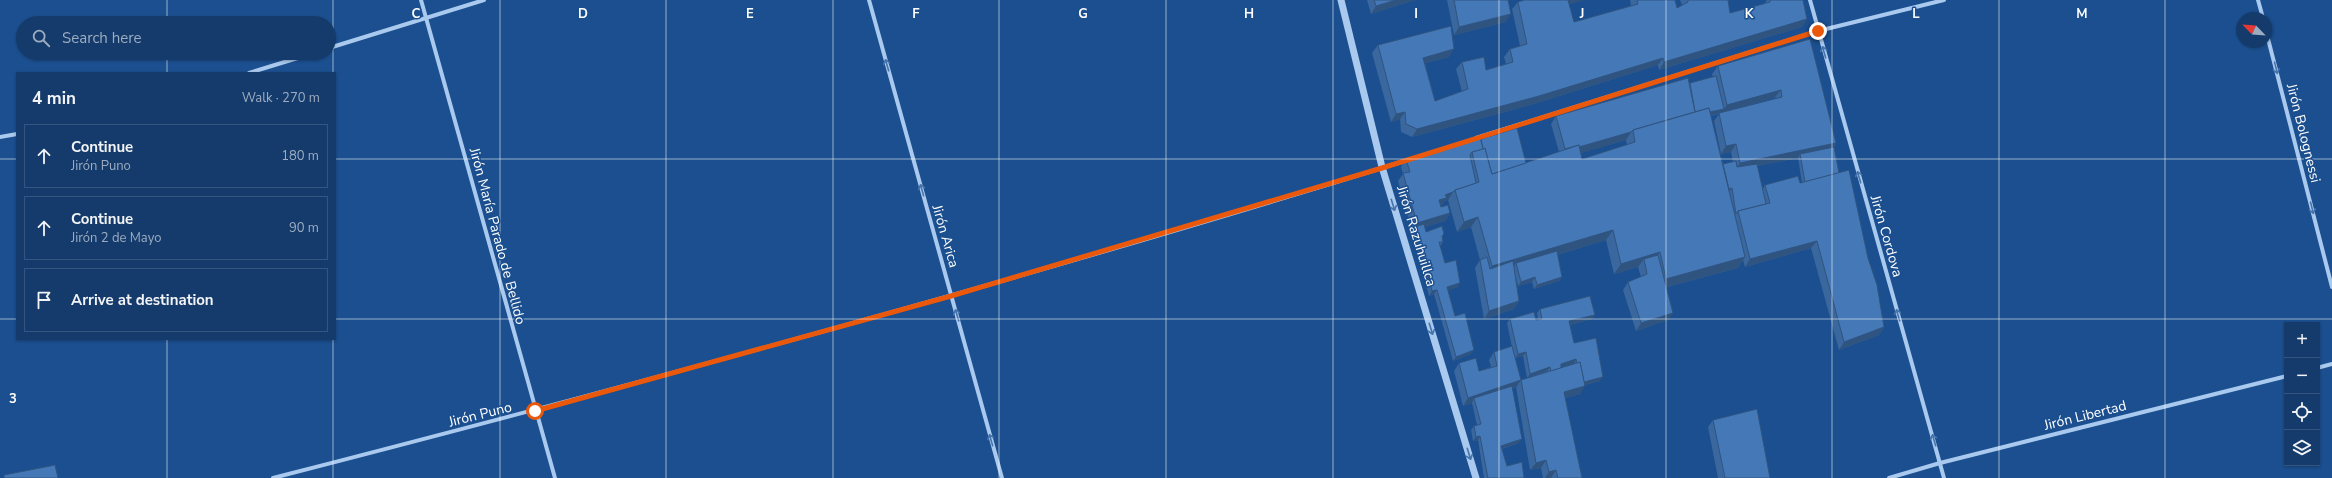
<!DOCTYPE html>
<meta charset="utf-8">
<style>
:root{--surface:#143b6b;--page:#1d4271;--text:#f1f3f6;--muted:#9dadc1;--line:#33557e}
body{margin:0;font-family:"Nunito Sans",sans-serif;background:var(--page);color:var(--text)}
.controls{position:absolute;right:12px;bottom:12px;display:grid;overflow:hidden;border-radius:0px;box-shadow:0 1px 3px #0004}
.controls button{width:36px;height:36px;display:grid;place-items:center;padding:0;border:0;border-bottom:1px solid var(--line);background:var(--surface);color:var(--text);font:20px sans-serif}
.compass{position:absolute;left:2236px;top:12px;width:36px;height:36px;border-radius:50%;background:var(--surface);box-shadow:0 1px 3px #0004;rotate:295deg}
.stop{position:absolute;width:12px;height:12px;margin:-9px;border:3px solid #ea580c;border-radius:50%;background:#fff}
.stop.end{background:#ea580c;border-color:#fff;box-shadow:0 1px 4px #0008}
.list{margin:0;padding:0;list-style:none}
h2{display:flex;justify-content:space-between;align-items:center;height:52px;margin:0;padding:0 16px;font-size:17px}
h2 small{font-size:13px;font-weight:400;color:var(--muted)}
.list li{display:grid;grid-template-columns:26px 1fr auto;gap:12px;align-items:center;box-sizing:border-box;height:64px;margin:0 8px 8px;padding:0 8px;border:1px solid var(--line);border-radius:0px}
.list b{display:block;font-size:15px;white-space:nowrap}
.list p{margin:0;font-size:13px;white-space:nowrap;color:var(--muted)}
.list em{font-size:13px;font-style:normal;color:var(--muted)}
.icon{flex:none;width:22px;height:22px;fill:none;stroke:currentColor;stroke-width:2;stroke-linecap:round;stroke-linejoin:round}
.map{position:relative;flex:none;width:2332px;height:478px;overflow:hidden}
.search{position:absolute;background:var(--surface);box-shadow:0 1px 3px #0004;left:16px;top:16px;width:320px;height:44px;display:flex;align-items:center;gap:10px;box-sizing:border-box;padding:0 14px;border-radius:22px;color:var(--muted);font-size:15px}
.panel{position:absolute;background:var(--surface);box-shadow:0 1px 3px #0004;left:16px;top:72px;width:320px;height:268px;border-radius:0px}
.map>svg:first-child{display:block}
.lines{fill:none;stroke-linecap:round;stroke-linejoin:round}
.minor{stroke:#a9c9ee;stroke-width:4}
.tertiary{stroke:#a9c9ee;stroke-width:7}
.wall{fill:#3a679d;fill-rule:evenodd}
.shaded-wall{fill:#305480}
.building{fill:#4478b7;stroke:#305480}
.oneway{stroke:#4674ac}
.route{stroke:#ea580c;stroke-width:5}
.grid{fill:none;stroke:#fff;stroke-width:1;stroke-opacity:0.55}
.labels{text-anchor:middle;stroke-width:3;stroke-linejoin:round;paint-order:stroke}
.street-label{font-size:14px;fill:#fff;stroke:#1b4f8f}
.grid-label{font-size:13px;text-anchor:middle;font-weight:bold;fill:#fff;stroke:#1b4f8f;stroke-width:3;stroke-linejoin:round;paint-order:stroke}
</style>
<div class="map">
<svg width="2332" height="478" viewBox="0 0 2332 478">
<rect width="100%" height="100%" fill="#1b4f8f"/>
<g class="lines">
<g class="minor">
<path d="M421 0 555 478"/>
<path d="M869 0 1002 478"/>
<path d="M1810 0 1944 478"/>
<path d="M2258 0 2263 18"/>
<path d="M2266 31 2332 287"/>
<path d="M329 48 484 0"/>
<path d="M249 73 314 53"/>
<path d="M0 137 17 134"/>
<path d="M1476 138 1818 31 1944 0"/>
<path d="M2317 368 2332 364"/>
<path d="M273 478C655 380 1035 276 1411 159"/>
<path d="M1889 478 1940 463 2287 376"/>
</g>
<path class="tertiary" d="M1341 0 1382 167 1476 478"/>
</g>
<g class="wall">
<path d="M1367 0H1415L1371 14Z"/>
<path d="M1447 0H1508L1506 22 1454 35Z"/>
<path d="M1630 0H1675L1677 8 1682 5 1680 0H1728L1730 13 1764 4 1767 0H1803L1802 27 1659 70 1658 65 1534 104 1412 137 1401 132 1400 119 1391 122 1372 53 1378 45 1449 57 1425 63 1435 101 1462 92 1456 69 1462 62 1486 70 1506 64 1504 57 1510 49 1520 46 1512 9 1518 2 1569 4 1574 22 1631 6Z"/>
<path d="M1810 39 1836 143 1834 147 1839 173 1868 258 1884 327 1879 335 1839 350 1811 248 1745 267 1743 260 1738 268 1667 287 1668 320 1636 331 1623 290 1628 282 1641 277 1638 267 1614 274 1606 240 1557 255 1562 277 1559 281 1534 289 1532 282 1518 286 1516 277 1519 301 1514 309 1484 319 1475 268 1480 260 1471 227 1457 232 1448 200 1445 201 1441 206V207L1450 213 1445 221 1425 227 1426 232 1444 234 1442 237 1443 242 1440 246 1445 263 1458 287 1448 290 1455 316 1471 354 1453 361 1434 294 1429 296 1412 231 1398 181 1403 174 1401 167 1406 159 1481 139 1526 163 1559 152 1551 124 1556 116 1690 83 1713 77 1712 74 1718 66ZM1775 97 1776 98 1735 109ZM1719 114 1714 121 1721 154 1731 152 1733 162 1723 164 1711 116ZM1626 140 1627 145 1582 159 1581 153ZM1798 158 1802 183 1765 185 1763 189 1757 166Z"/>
<path d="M1540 309 1592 319 1570 325 1574 343 1600 381 1585 385 1580 394 1565 398 1582 478H1543L1541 468 1530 470 1516 387 1521 380 1548 372 1527 378 1523 356 1515 358 1521 380 1516 387 1512 389 1519 443 1502 449 1507 466 1524 478H1484L1478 440 1473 441 1471 430 1474 426 1477 425 1472 403 1463 406 1454 371 1459 363 1479 371 1491 367 1489 360 1494 352H1513L1507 323 1510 319 1536 320H1538L1537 313Z"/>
<path d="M1713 420 1770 478H1718L1708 427Z"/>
</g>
<g class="shaded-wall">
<path d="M1396 0H1415L1371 14 1376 6Z"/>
<path d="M1567 0H1584L1562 7Z"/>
<path d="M1511 14 1506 22 1454 35 1459 27Z"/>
<path d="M1807 19 1802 27 1659 70 1664 62Z"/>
<path d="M1454 49 1449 57 1418 65 1423 58Z"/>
<path d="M1663 58 1658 65 1534 104 1412 137 1417 129Z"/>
<path d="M1781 90 1775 97 1721 113 1727 105Z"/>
<path d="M1724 109 1721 113 1690 121 1696 113Z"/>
<path d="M1405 112 1400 119 1391 122 1396 114Z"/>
<path d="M1631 132 1626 140 1561 159 1566 151Z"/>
<path d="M1836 143 1831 151 1800 154 1798 158 1734 171 1740 163Z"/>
<path d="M1736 144 1731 152 1721 154 1726 146Z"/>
<path d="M1732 188 1729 192 1726 193 1729 189Z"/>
<path d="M1453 192 1448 200 1445 201 1441 206 1434 208 1439 200 1445 195Z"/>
<path d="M1450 213 1445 221 1416 230 1415 227 1417 223Z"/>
<path d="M1478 217 1471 227 1457 232 1464 222Z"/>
<path d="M1613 230 1606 240 1517 267 1516 263 1513 268 1484 276 1492 266Z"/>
<path d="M1817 241 1811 248 1745 267 1750 259Z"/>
<path d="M1660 252 1653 262 1644 259 1638 267 1614 274 1621 264Z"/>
<path d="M1745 257 1738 268 1659 289 1666 279Z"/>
<path d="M1535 277 1532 282 1518 286 1521 282Z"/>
<path d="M1562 277 1559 281 1534 289 1537 285Z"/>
<path d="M1460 283 1458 287 1444 292 1447 287Z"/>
<path d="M1437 290 1434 294 1429 296 1432 291Z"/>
<path d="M1519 301 1514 309 1484 319 1489 311Z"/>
<path d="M1673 313 1668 320 1636 331 1641 323Z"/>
<path d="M1595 315 1592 319 1566 326 1569 321Z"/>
<path d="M1884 327 1879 335 1839 350 1844 342Z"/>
<path d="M1474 350 1471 354 1453 361 1456 357Z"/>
<path d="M1526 352 1523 356 1515 358 1518 354Z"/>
<path d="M1576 359 1574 364 1558 368 1561 364Z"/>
<path d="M1550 367 1547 371 1527 378 1530 374Z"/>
<path d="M1603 377 1600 381 1578 387 1581 383Z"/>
<path d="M1521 380 1516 387 1475 401 1474 398 1472 403 1463 406 1468 398Z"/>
<path d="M1585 386 1580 394 1559 400 1564 392Z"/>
<path d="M1480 436 1478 440 1473 441 1476 437Z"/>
<path d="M1522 439 1519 443 1498 450 1501 446Z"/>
<path d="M1546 460 1541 468 1530 470 1536 463Z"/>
<path d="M1556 470 1551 478H1545L1549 472Z"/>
</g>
<g class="building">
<path d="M1374 0H1396L1376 6Z"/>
<path d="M1454 0H1508L1511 14 1459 27Z"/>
<path d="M1524 0H1568L1574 22 1638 4 1637 0H1675L1677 8 1688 2V0H1728L1730 13 1770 2V0H1803L1807 19 1664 62 1663 58 1539 96 1417 129 1406 124 1405 112 1396 114 1378 45 1451 26 1454 49 1423 58 1435 101 1468 89 1462 62 1484 57 1486 70 1513 62 1510 49 1527 44 1518 2Z"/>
<path d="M1810 39 1836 143 1740 163 1736 144 1726 146 1719 113 1782 97 1781 90 1727 105 1718 66Z"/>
<path d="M1716 76 1724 109 1710 112 1709 108 1695 112 1690 83Z"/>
<path d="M1688 78 1695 112 1633 130 1631 132 1579 147V145L1565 149 1556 116Z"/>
<path d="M1709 108 1745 257 1666 279 1660 252 1621 264 1613 230 1492 266 1478 217 1464 222 1455 190 1479 182 1472 152 1485 148 1492 174 1579 145 1582 159 1635 142 1633 130Z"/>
<path d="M1517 128 1526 163 1492 174 1485 148 1483 149 1481 139Z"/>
<path d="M1480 137 1483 149 1472 152 1470 155 1476 183 1455 190 1453 192 1445 195 1447 198 1439 200 1441 207 1448 205 1450 213 1417 223 1403 173 1410 172 1406 159Z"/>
<path d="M1834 147 1839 173 1805 182 1800 154Z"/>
<path d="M1736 161 1737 167 1757 164 1766 204 1738 211 1736 214 1732 188 1729 189 1723 164Z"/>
<path d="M1849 170 1868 258 1877 285 1884 327 1844 342 1817 241 1750 259 1738 211 1770 203 1765 185 1798 176 1800 183Z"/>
<path d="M1424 224 1426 232 1442 226 1444 234 1442 236 1443 242H1439L1445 263 1456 260 1460 283 1447 287 1455 316 1465 313 1474 350 1456 357 1437 290 1432 291 1415 227Z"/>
<path d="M1557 251 1562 277 1537 285 1535 277 1521 282 1516 263Z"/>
<path d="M1658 255 1673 313 1641 323 1628 282 1647 274 1644 259Z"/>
<path d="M1487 257 1490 269 1513 261 1519 301 1489 311 1480 260Z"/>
<path d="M1590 296 1595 315 1569 321 1574 343 1596 338 1603 377 1584 382 1580 362 1577 363 1576 359 1561 364V368L1551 371 1550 367 1530 374 1526 352 1518 354 1510 319 1534 312 1536 320 1542 319 1540 309Z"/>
<path d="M1512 346 1521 380 1468 398 1459 363 1476 358 1479 371 1497 366 1494 352Z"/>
<path d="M1580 362 1585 386 1564 392 1582 478H1558L1556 470 1549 472 1546 460 1536 463 1521 380Z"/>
<path d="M1512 386 1522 439 1501 446 1507 466 1522 462 1524 478H1488L1480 436 1476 437 1474 426 1481 424 1474 398Z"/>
<path d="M1757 409 1770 478H1725L1713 420Z"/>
<path d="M55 465 58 478H4V475Z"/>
</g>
<defs><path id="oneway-shaft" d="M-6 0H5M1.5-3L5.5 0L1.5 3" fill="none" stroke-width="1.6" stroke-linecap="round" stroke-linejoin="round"/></defs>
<g class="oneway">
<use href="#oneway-shaft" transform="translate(1824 52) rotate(-106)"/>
<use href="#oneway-shaft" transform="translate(887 65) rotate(-106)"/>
<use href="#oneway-shaft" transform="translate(2276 68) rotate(76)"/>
<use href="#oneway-shaft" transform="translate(1859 177) rotate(-106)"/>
<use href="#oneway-shaft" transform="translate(922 190) rotate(-106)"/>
<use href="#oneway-shaft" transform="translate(1393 205) rotate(73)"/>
<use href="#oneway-shaft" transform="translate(2312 208) rotate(76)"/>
<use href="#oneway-shaft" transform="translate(957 315) rotate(-106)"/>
<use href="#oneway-shaft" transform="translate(1898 315) rotate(-106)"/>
<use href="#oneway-shaft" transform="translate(1431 329) rotate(73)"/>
<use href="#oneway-shaft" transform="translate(991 440) rotate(-106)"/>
<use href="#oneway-shaft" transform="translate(1934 440) rotate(-106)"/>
<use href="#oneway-shaft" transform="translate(1469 454) rotate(73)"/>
</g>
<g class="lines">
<path class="route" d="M535 411 951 296 1382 168 1818 31"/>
</g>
<path class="grid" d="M167 0V23M333 0V73M500 0V478M666 0V478M833 0V478M999 0V478M1166 0V478M1333 0V478M1499 0V478M1666 0V478M1832 0V478M1999 0V478M2165 0V478M167 53V73M0 159H17M335 159H2332M0 319H17M335 319H2332M167 339V478M333 339V478"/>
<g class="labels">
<g class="street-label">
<text transform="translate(2304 133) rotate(76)" y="5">Jirón Bolognessi</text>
<text transform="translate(498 236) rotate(75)" y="5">Jirón María Parado de Bellido</text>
<text transform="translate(946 236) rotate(74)" y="5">Jirón Arica</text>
<text transform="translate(1417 236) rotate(73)" y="5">Jirón Razuhuillca</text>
<text transform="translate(1887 236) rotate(74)" y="5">Jirón Cordova</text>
<text transform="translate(480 414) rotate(-14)" y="5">Jirón Puno</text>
<text transform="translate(2085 415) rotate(-14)" y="5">Jirón Libertad</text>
</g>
</g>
<g class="grid-label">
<text x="416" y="18">C</text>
<text x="583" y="18">D</text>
<text x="750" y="18">E</text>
<text x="916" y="18">F</text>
<text x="1083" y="18">G</text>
<text x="1249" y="18">H</text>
<text x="1416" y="18">I</text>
<text x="1582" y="18">J</text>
<text x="1749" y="18">K</text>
<text x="1916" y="18">L</text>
<text x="2082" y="18">M</text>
<text x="13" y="403">3</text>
</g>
</svg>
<div class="controls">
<button>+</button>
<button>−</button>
<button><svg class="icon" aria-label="locate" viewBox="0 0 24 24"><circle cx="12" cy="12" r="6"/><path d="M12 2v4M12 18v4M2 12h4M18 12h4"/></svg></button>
<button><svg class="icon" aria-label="layers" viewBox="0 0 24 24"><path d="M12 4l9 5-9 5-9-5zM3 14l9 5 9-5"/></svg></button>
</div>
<svg class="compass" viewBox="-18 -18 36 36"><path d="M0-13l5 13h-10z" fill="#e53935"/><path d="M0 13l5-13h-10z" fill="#9dadc1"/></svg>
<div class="stop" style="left:535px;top:411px"></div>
<div class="stop end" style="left:1818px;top:31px"></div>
<div class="search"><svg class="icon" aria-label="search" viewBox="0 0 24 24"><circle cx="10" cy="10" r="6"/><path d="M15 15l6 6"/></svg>Search here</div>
<section class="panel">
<h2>4 min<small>Walk · 270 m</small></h2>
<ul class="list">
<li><svg class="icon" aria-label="ahead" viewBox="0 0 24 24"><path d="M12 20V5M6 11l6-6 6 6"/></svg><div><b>Continue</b><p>Jirón Puno</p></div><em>180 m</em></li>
<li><svg class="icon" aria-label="ahead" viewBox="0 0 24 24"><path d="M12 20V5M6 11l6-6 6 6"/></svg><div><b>Continue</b><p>Jirón 2 de Mayo</p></div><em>90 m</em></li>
<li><svg class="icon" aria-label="arrive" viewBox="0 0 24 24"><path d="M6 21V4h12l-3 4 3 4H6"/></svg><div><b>Arrive at destination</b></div></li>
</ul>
</section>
</div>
